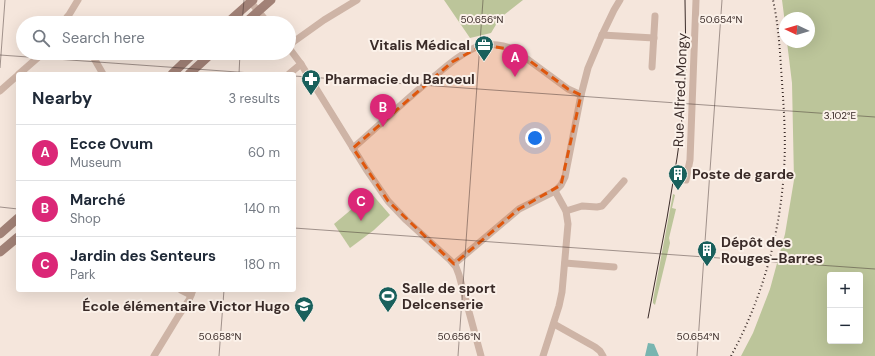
<!DOCTYPE html>
<meta charset="utf-8">
<style>
:root{--surface:#fff;--page:#f6f6f7;--text:#1f2937;--muted:#747a83;--line:#e0e1e3;--accent:#db2777}
body{margin:0;font-family:"DM Sans",sans-serif;background:var(--page);color:var(--text)}
.controls{position:absolute;right:12px;bottom:12px;display:grid;overflow:hidden;border-radius:4px;box-shadow:0 4px 16px #0002}
.controls button{width:36px;height:36px;display:grid;place-items:center;padding:0;border:0;border-bottom:1px solid var(--line);background:var(--surface);color:var(--text);font:20px sans-serif}
.compass{position:absolute;left:779px;top:12px;width:36px;height:36px;border-radius:50%;background:var(--surface);box-shadow:0 4px 16px #0002;rotate:274deg}
.you{position:absolute;left:535px;top:138px;width:14px;height:14px;margin:-10px;border:3px solid #fff;border-radius:50%;background:#1a73e8;box-shadow:0 0 0 6px #1a73e833}
.badge{display:grid;place-items:center;width:26px;height:26px;border-radius:50%;background:var(--accent);color:#fff;font-size:13px;font-weight:700}
.pin{position:absolute;translate:-50% -33px;filter:drop-shadow(0 1px 2px #0008)}
.pin::after{content:'';position:absolute;top:21px;width:14px;height:12px;background:inherit;clip-path:polygon(0 0,100% 0,50% 100%)}
.list{margin:0;padding:0;list-style:none}
h2{display:flex;justify-content:space-between;align-items:center;height:52px;margin:0;padding:0 16px;font-size:17px}
h2 small{font-size:13px;font-weight:400;color:var(--muted)}
.list li{display:grid;grid-template-columns:26px 1fr auto;gap:12px;align-items:center;box-sizing:border-box;height:56px;padding:0 16px;border-top:1px solid var(--line)}
.list b{display:block;font-size:15px;white-space:nowrap}
.list p{margin:0;font-size:13px;white-space:nowrap;color:var(--muted)}
.list em{font-size:13px;font-style:normal;color:var(--muted)}
.icon{flex:none;width:22px;height:22px;fill:none;stroke:currentColor;stroke-width:2;stroke-linecap:round;stroke-linejoin:round}
.map{position:relative;flex:none;width:875px;height:356px;overflow:hidden}
.search{position:absolute;background:var(--surface);box-shadow:0 4px 16px #0002;left:16px;top:16px;width:280px;height:44px;display:flex;align-items:center;gap:10px;box-sizing:border-box;padding:0 14px;border-radius:22px;color:var(--muted);font-size:15px}
.panel{position:absolute;background:var(--surface);box-shadow:0 4px 16px #0002;left:16px;top:72px;width:280px;height:220px;border-radius:4px}
.map>svg:first-child{display:block}
.green{fill:#bcc59a;fill-rule:evenodd}
.water{fill:#78b5b0}
.lines{fill:none;stroke-linecap:round;stroke-linejoin:round}
.minor{stroke:#ceb4a6;stroke-width:7}
.secondary{stroke:#a28277;stroke-width:9}
.tram{stroke:#3a2b28;stroke-width:1}
.rail{stroke:#3a2b28;stroke-width:2;stroke-dasharray:1 3;stroke-linecap:butt}
.marked{fill:#df570d;fill-opacity:0.2;stroke:#df570d;stroke-width:3;stroke-dasharray:8 5;stroke-linejoin:round}
.ticks{fill:none;stroke:#3a2b28;stroke-width:1;stroke-opacity:0.45}
.labels{text-anchor:middle;stroke-width:4;stroke-linejoin:round;paint-order:stroke}
.poi-label{font-size:14px;font-weight:bold;fill:#3a2b28;stroke:#fbf1e9;text-anchor:start}
.street-label{font-size:14px;fill:#3a2b28;stroke:#fbf1e9}
.ticks-label{font-size:10px;text-anchor:middle;fill:#3a2b28;stroke:#fbf1e9;stroke-width:4;stroke-linejoin:round;paint-order:stroke}
</style>
<div class="map">
<svg width="875" height="356" viewBox="0 0 875 356">
<rect width="100%" height="100%" fill="#f5e6dc"/>
<g class="green">
<path d="M444 0H523L500 18 491 33 470 38Z"/>
<path d="M782 0H875V356H741L753 333 770 289 785 234 794 180 792 83 787 42H809V18H785V23ZM830 275H860V341H830Z"/>
<path d="M371 193 390 215 374 230 350 248 334 224Z"/>
<path d="M673 194 675 195 672 208 676 209 669 238 670 243 655 305 653 303V300Z"/>
</g>
<path class="water" d="M648 343 654 344 659 356H645Z"/>
<g class="lines">
<g class="minor">
<path d="M249 0 268 23"/>
<path d="M67 17 74 23"/>
<path d="M64 23 78 0"/>
<path d="M602 35 654 38"/>
<path d="M289 45 324 20 357 0"/>
<path d="M289 48 301 64 366 169 388 201 406 220 450 260 456 267 459 275 481 356"/>
<path d="M91 53 103 74"/>
<path d="M652 67 655 16"/>
<path d="M19 74 43 53"/>
<path d="M289 74 301 64"/>
<path d="M0 91 18 75"/>
<path d="M353 148C381 124 407 98 436 75 449 64 463 52 479 46 490 43 505 45 515 50L568 89 581 95"/>
<path d="M686 180 690 160 696 0"/>
<path d="M566 211 582 206 597 207 602 206 624 181"/>
<path d="M565 263 614 267"/>
<path d="M454 264 519 209 555 191 561 185 565 177 581 95 588 68 602 35 614 10 620 0"/>
<path d="M181 290 191 295"/>
<path d="M554 324 595 347 600 351 603 356"/>
<path d="M154 356 179 315 189 300 193 290"/>
<path d="M543 356 559 306 562 292 568 224 566 211 555 191"/>
</g>
<g class="secondary">
<path d="M227 23 253 0"/>
<path d="M245 23 271 0"/>
<path d="M172 74 194 53"/>
<path d="M189 74 212 53"/>
<path d="M0 234 18 218"/>
<path d="M0 252 18 237"/>
</g>
<path class="tram" d="M648 318 667 218 677 158 681 130 686 65 685 0"/>
<path class="rail" d="M731 356C762 299 780 235 784 170 786 140 784 111 782 82 780 54 779 27 773 0"/>
</g>
<path class="marked" d="M483 45 515 50 568 89 581 95 561 185 519 209 454 264 388 201 353 148 452 62Z"/>
<path class="ticks" d="M242 23 244 0M0 55 265 74M0 68 5 0M239 74 240 53M294 76 875 117M0 207 18 209M294 228 875 269M219 356 224 290M458 356 483 0M697 356 722 0"/>
<defs>
<symbol id="office-pin" viewBox="-11 -11 22 30"><path d="M0 17L-7.5 6A9.5 9.5 0 1 1 7.5 6Z" fill="#19605c" stroke="#fbf1e9"/><path d="M-6-3h4V-5.5h4V-3h4V5H-6ZM-1-4.5V-3h2v-1.5ZM-6 0V1H6V0Z" fill="#fff"/></symbol>
<symbol id="pharmacy-pin" viewBox="-11 -11 22 30"><path d="M0 17L-7.5 6A9.5 9.5 0 1 1 7.5 6Z" fill="#19605c" stroke="#fbf1e9"/><path d="M-2-6h4v4h4v4h-4v4h-4v-4h-4v-4h4Z" fill="#fff"/></symbol>
<symbol id="building-pin" viewBox="-11 -11 22 30"><path d="M0 17L-7.5 6A9.5 9.5 0 1 1 7.5 6Z" fill="#19605c" stroke="#fbf1e9"/><path d="M-4-6H4V6H1V3H-1V6H-4ZM-2.5-4.3h1.7v1.8h-1.7ZM.8-4.3h1.7v1.8H.8ZM-2.5-1h1.7V.8h-1.7ZM.8-1h1.7V.8H.8Z" fill="#fff"/></symbol>
<symbol id="stadium-pin" viewBox="-11 -11 22 30"><path d="M0 17L-7.5 6A9.5 9.5 0 1 1 7.5 6Z" fill="#19605c" stroke="#fbf1e9"/><path d="M0-5a6.5 5 0 1 0 0 10a6.5 5 0 1 0 0-10ZM-3.5-1.8h7v3.6h-7Z" fill="#fff"/></symbol>
<symbol id="school-pin" viewBox="-11 -11 22 30"><path d="M0 17L-7.5 6A9.5 9.5 0 1 1 7.5 6Z" fill="#19605c" stroke="#fbf1e9"/><path d="M0-5L7-2L0 1L-7-2ZM-4 1L0 2.5L4 1V4Q0 6-4 4Z" fill="#fff"/></symbol>
</defs>
<g fill-rule="evenodd">
<use href="#office-pin" x="473" y="34" width="22" height="30"/>
<use href="#pharmacy-pin" x="300" y="68" width="22" height="30"/>
<use href="#building-pin" x="667" y="163" width="22" height="30"/>
<use href="#building-pin" x="696" y="239" width="22" height="30"/>
<use href="#stadium-pin" x="377" y="285" width="22" height="30"/>
<use href="#school-pin" x="293" y="295" width="22" height="30"/>
</g>
<g class="labels">
<g class="poi-label">
<text x="470" y="50" text-anchor="end">Vitalis Médical</text>
<text x="325" y="84">Pharmacie du Baroeul</text>
<text x="692" y="179">Poste de garde</text>
<text x="721" y="247">Dépôt des<tspan x="721" dy="16">Rouges-Barres</tspan></text>
<text x="402" y="293">Salle de sport<tspan x="402" dy="16">Delcenserie</tspan></text>
<text x="290" y="311" text-anchor="end">École élémentaire Victor Hugo</text>
</g>
<g class="street-label">
<text transform="translate(680 90) rotate(-88)" y="5">Rue Alfred Mongy</text>
</g>
</g>
<g class="ticks-label">
<text x="482" y="23">50.656°N</text>
<text x="721" y="23">50.654°N</text>
<text x="840" y="119">3.102°E</text>
<text x="220" y="340">50.658°N</text>
<text x="459" y="340">50.656°N</text>
<text x="698" y="340">50.654°N</text>
</g>
</svg>
<div class="controls">
<button>+</button>
<button>−</button>
</div>
<svg class="compass" viewBox="-18 -18 36 36"><path d="M0-13l5 13h-10z" fill="#e53935"/><path d="M0 13l5-13h-10z" fill="#747a83"/></svg>
<div class="you"></div>
<div class="pin badge" style="left:515px;top:77px">A</div>
<div class="pin badge" style="left:383px;top:127px">B</div>
<div class="pin badge" style="left:361px;top:221px">C</div>
<div class="search"><svg class="icon" aria-label="search" viewBox="0 0 24 24"><circle cx="10" cy="10" r="6"/><path d="M15 15l6 6"/></svg>Search here</div>
<section class="panel">
<h2>Nearby<small>3 results</small></h2>
<ul class="list">
<li><span class="badge">A</span><div><b>Ecce Ovum</b><p>Museum</p></div><em>60 m</em></li>
<li><span class="badge">B</span><div><b>Marché</b><p>Shop</p></div><em>140 m</em></li>
<li><span class="badge">C</span><div><b>Jardin des Senteurs</b><p>Park</p></div><em>180 m</em></li>
</ul>
</section>
</div>
